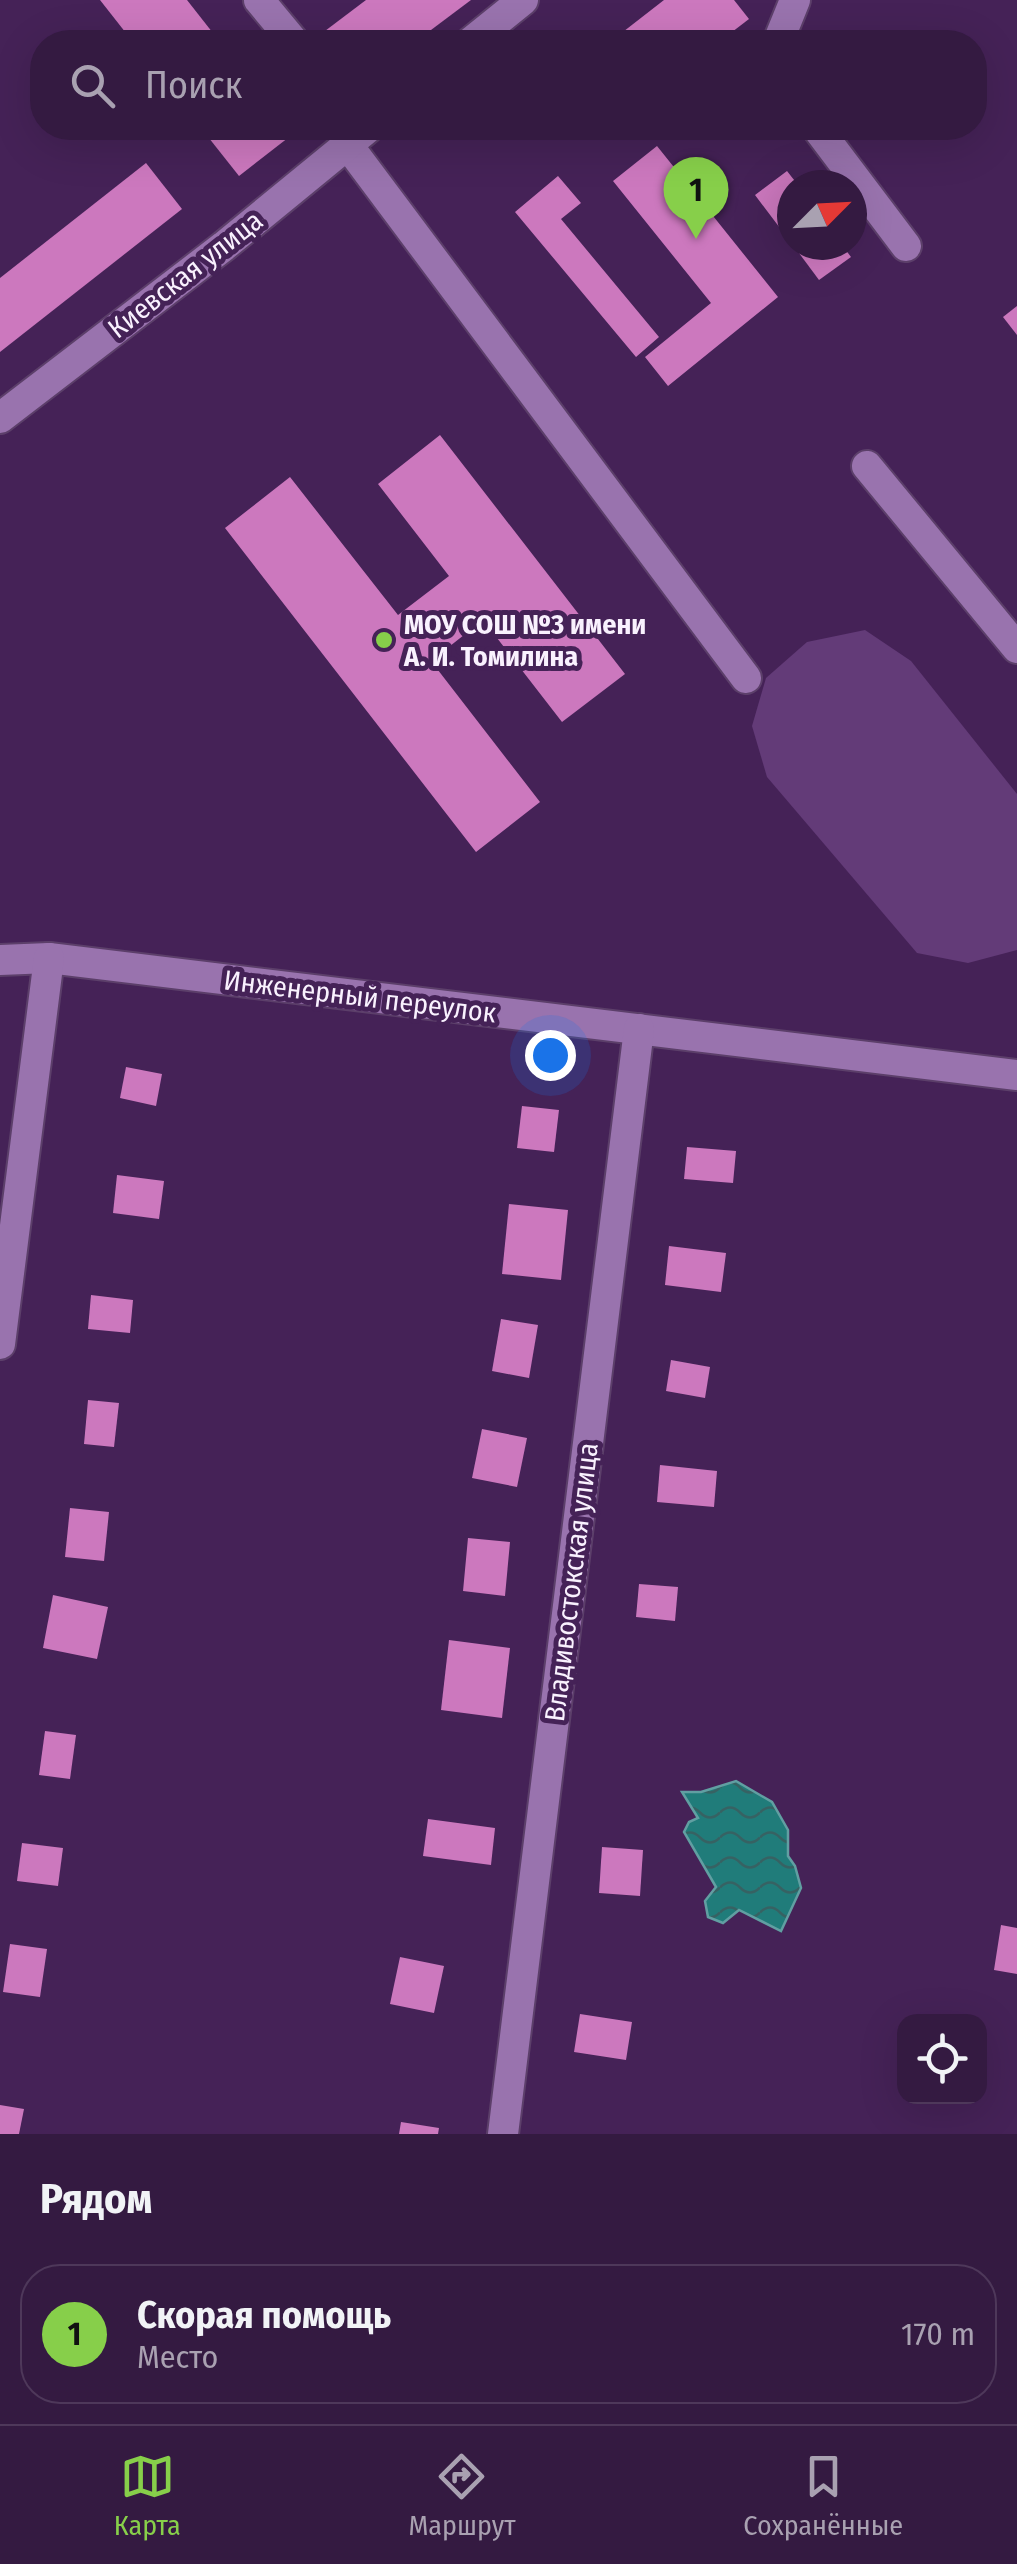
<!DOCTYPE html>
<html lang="ru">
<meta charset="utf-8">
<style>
:root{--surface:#341a41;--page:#3c2348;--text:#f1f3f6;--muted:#a9a1b1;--line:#4e385a;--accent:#87cf4a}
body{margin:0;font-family:"Fira Sans Condensed",sans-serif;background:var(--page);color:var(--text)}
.controls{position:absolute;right:30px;bottom:30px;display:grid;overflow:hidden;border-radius:20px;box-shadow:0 10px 40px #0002}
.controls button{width:90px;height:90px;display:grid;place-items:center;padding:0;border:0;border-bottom:2px solid var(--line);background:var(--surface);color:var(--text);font:50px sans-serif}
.compass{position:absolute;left:777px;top:170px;width:90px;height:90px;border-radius:50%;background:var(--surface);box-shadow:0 10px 40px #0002;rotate:66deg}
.you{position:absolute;left:550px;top:1055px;width:35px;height:35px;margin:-25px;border:8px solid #fff;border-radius:50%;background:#1a73e8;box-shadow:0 0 0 15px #1a73e833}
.badge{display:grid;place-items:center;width:65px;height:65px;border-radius:50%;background:var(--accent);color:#111;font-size:32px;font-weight:700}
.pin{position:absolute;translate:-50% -82px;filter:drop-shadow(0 2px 5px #0008)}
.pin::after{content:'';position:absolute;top:52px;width:35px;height:30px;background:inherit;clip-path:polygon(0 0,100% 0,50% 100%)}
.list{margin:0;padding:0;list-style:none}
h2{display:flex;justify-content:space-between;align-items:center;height:130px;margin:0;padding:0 40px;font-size:42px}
h2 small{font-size:32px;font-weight:400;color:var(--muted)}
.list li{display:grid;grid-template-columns:65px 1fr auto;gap:30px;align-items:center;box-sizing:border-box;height:140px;margin:0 20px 20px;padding:0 20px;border:2px solid var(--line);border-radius:40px}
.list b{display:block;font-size:38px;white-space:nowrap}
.list p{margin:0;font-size:32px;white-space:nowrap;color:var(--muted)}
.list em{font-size:32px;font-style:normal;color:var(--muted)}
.icon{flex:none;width:55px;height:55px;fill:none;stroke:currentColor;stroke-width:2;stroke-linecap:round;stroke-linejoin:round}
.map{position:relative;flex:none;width:1017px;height:2134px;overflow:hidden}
.search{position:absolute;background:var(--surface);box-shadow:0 10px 40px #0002;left:30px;right:30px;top:30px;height:110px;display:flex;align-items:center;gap:25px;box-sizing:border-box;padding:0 35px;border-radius:40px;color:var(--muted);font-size:38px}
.sheet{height:290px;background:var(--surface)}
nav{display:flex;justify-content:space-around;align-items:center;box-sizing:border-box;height:140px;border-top:2px solid var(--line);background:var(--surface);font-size:28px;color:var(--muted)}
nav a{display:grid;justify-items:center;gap:5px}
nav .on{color:var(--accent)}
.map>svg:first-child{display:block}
.pitch{fill:#633b78}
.water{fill:url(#water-waves);stroke:#619fa2;stroke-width:2.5}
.building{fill:#cc78be}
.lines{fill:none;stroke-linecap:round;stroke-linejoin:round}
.minor-casing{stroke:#5c3f6a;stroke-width:34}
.minor{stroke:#9973ae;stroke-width:30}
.poi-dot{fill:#87cf4a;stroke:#452257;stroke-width:4}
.labels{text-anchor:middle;stroke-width:10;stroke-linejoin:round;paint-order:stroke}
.street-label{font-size:28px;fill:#f9f1fe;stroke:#452257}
.poi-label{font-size:28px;font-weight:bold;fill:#f9f1fe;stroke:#452257;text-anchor:start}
</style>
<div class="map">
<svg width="1017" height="2134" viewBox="0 0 1017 2134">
<defs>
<pattern id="water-waves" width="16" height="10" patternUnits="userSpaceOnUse" patternTransform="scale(2.5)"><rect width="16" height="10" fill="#207c7a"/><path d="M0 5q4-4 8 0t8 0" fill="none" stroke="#366263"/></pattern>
</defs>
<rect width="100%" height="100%" fill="#452257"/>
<path class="pitch" d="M865 630 911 661 1017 794V950L968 963 917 953 767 777 752 726 766 678 807 642Z"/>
<path class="water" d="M736 1781 772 1802 788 1830V1856L795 1866 801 1888 781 1931 739 1910 723 1923 708 1917 705 1901 716 1887 684 1832 689 1822 698 1818 682 1792H701Z"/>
<g class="building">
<path d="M100 0H187L220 42H133Z"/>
<path d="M366 0H471L415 42H328L321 34Z"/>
<path d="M664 0H734L749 19 719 42H610Z"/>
<path d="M201 128H287L293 134 239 176Z"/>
<path d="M657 146 778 297 668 386 645 357 711 303 613 181Z"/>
<path d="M146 163 182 209 0 352V278Z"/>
<path d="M787 171 798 185H792V244L755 195Z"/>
<path d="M558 176 581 203 561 219 659 337 636 357 515 212Z"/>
<path d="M793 245H842L851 257 819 280Z"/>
<path d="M1017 306V335L1003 317Z"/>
<path d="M440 435 625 674 562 722 483 620 431 661 540 802 476 852 225 528 290 477 398 615 449 576 378 484Z"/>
<path d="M126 1067 162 1074 156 1106 120 1098Z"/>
<path d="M522 1106 559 1110 554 1152 517 1148Z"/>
<path d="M687 1147 736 1151 733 1183 684 1179Z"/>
<path d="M117 1175 164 1181 159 1219 113 1213Z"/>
<path d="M509 1204 568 1210 561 1280 502 1274Z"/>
<path d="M669 1246 726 1253 721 1292 665 1285Z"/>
<path d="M91 1295 133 1300 130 1333 88 1329Z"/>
<path d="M501 1319 538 1325 529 1378 492 1371Z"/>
<path d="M671 1360 710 1367 705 1398 666 1391Z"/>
<path d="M88 1400 119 1403 114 1447 84 1444Z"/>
<path d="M482 1429 527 1438 517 1487 472 1478Z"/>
<path d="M660 1465 717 1471 714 1507 657 1502Z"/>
<path d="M70 1508 109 1512 104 1561 65 1557Z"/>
<path d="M468 1538 510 1542 505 1596 463 1591Z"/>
<path d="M639 1584 678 1587 675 1621 636 1617Z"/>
<path d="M53 1595 108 1607 97 1659 43 1648Z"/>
<path d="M449 1640 510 1648 502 1718 441 1710Z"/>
<path d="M45 1731 76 1735 70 1779 39 1775Z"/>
<path d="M428 1819 495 1828 491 1865 423 1856Z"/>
<path d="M22 1843 63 1848 58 1886 17 1881Z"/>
<path d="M602 1847 643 1850 640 1896 599 1893Z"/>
<path d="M1001 1925 1017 1928V1974L994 1970Z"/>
<path d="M10 1944 47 1949 40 1997 3 1992Z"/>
<path d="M400 1957 444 1966 434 2013 390 2004Z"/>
<path d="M580 2014 632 2022 626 2060 574 2052Z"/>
<path d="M0 2105 24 2109 19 2134H0Z"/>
<path d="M401 2122 439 2128 438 2134H399Z"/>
</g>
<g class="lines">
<defs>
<g id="minor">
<path d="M259 0 294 42"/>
<path d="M471 42 523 0"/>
<path d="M778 42 795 0"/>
<path d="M817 128 906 246"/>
<path d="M347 144 746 678"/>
<path d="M0 418 224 246 368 128"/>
<path d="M867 466 1017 648"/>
<path d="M0 960 49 958 1017 1075"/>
<path d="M0 1344 49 958"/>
<path d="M503 2134 639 1029"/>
</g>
</defs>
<use href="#minor" class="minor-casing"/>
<use href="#minor" class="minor"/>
</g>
<circle class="poi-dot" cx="384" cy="640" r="10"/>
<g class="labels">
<g class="street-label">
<text transform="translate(185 274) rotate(-38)" y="10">Киевская улица</text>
<text transform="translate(360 996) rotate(7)" y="10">Инженерный переулок</text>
<text transform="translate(571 1582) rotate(-83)" y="10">Владивостокская улица</text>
</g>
<g class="poi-label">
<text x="404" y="634">МОУ СОШ №3 имени<tspan x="404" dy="32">А. И. Томилина</tspan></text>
</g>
</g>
</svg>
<div class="controls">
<button><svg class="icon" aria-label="locate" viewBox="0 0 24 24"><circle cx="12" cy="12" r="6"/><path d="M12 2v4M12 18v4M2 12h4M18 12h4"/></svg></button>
</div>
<svg class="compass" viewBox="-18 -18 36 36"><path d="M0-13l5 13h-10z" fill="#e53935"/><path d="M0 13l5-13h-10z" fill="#a9a1b1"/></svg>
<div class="you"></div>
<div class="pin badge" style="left:696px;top:239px">1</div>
<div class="search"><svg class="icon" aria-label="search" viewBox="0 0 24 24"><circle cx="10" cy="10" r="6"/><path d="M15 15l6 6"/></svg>Поиск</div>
</div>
<section class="sheet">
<h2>Рядом<small></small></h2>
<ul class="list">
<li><span class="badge">1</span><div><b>Скорая помощь</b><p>Место</p></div><em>170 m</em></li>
</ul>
</section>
<nav>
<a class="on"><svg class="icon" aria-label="map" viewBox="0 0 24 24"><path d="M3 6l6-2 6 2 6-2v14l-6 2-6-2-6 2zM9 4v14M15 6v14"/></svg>Карта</a>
<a><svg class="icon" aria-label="directions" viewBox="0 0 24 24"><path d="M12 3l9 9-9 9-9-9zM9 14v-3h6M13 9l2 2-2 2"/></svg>Маршрут</a>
<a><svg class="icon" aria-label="saved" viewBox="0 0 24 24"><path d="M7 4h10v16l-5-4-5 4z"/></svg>Сохранённые</a>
</nav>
